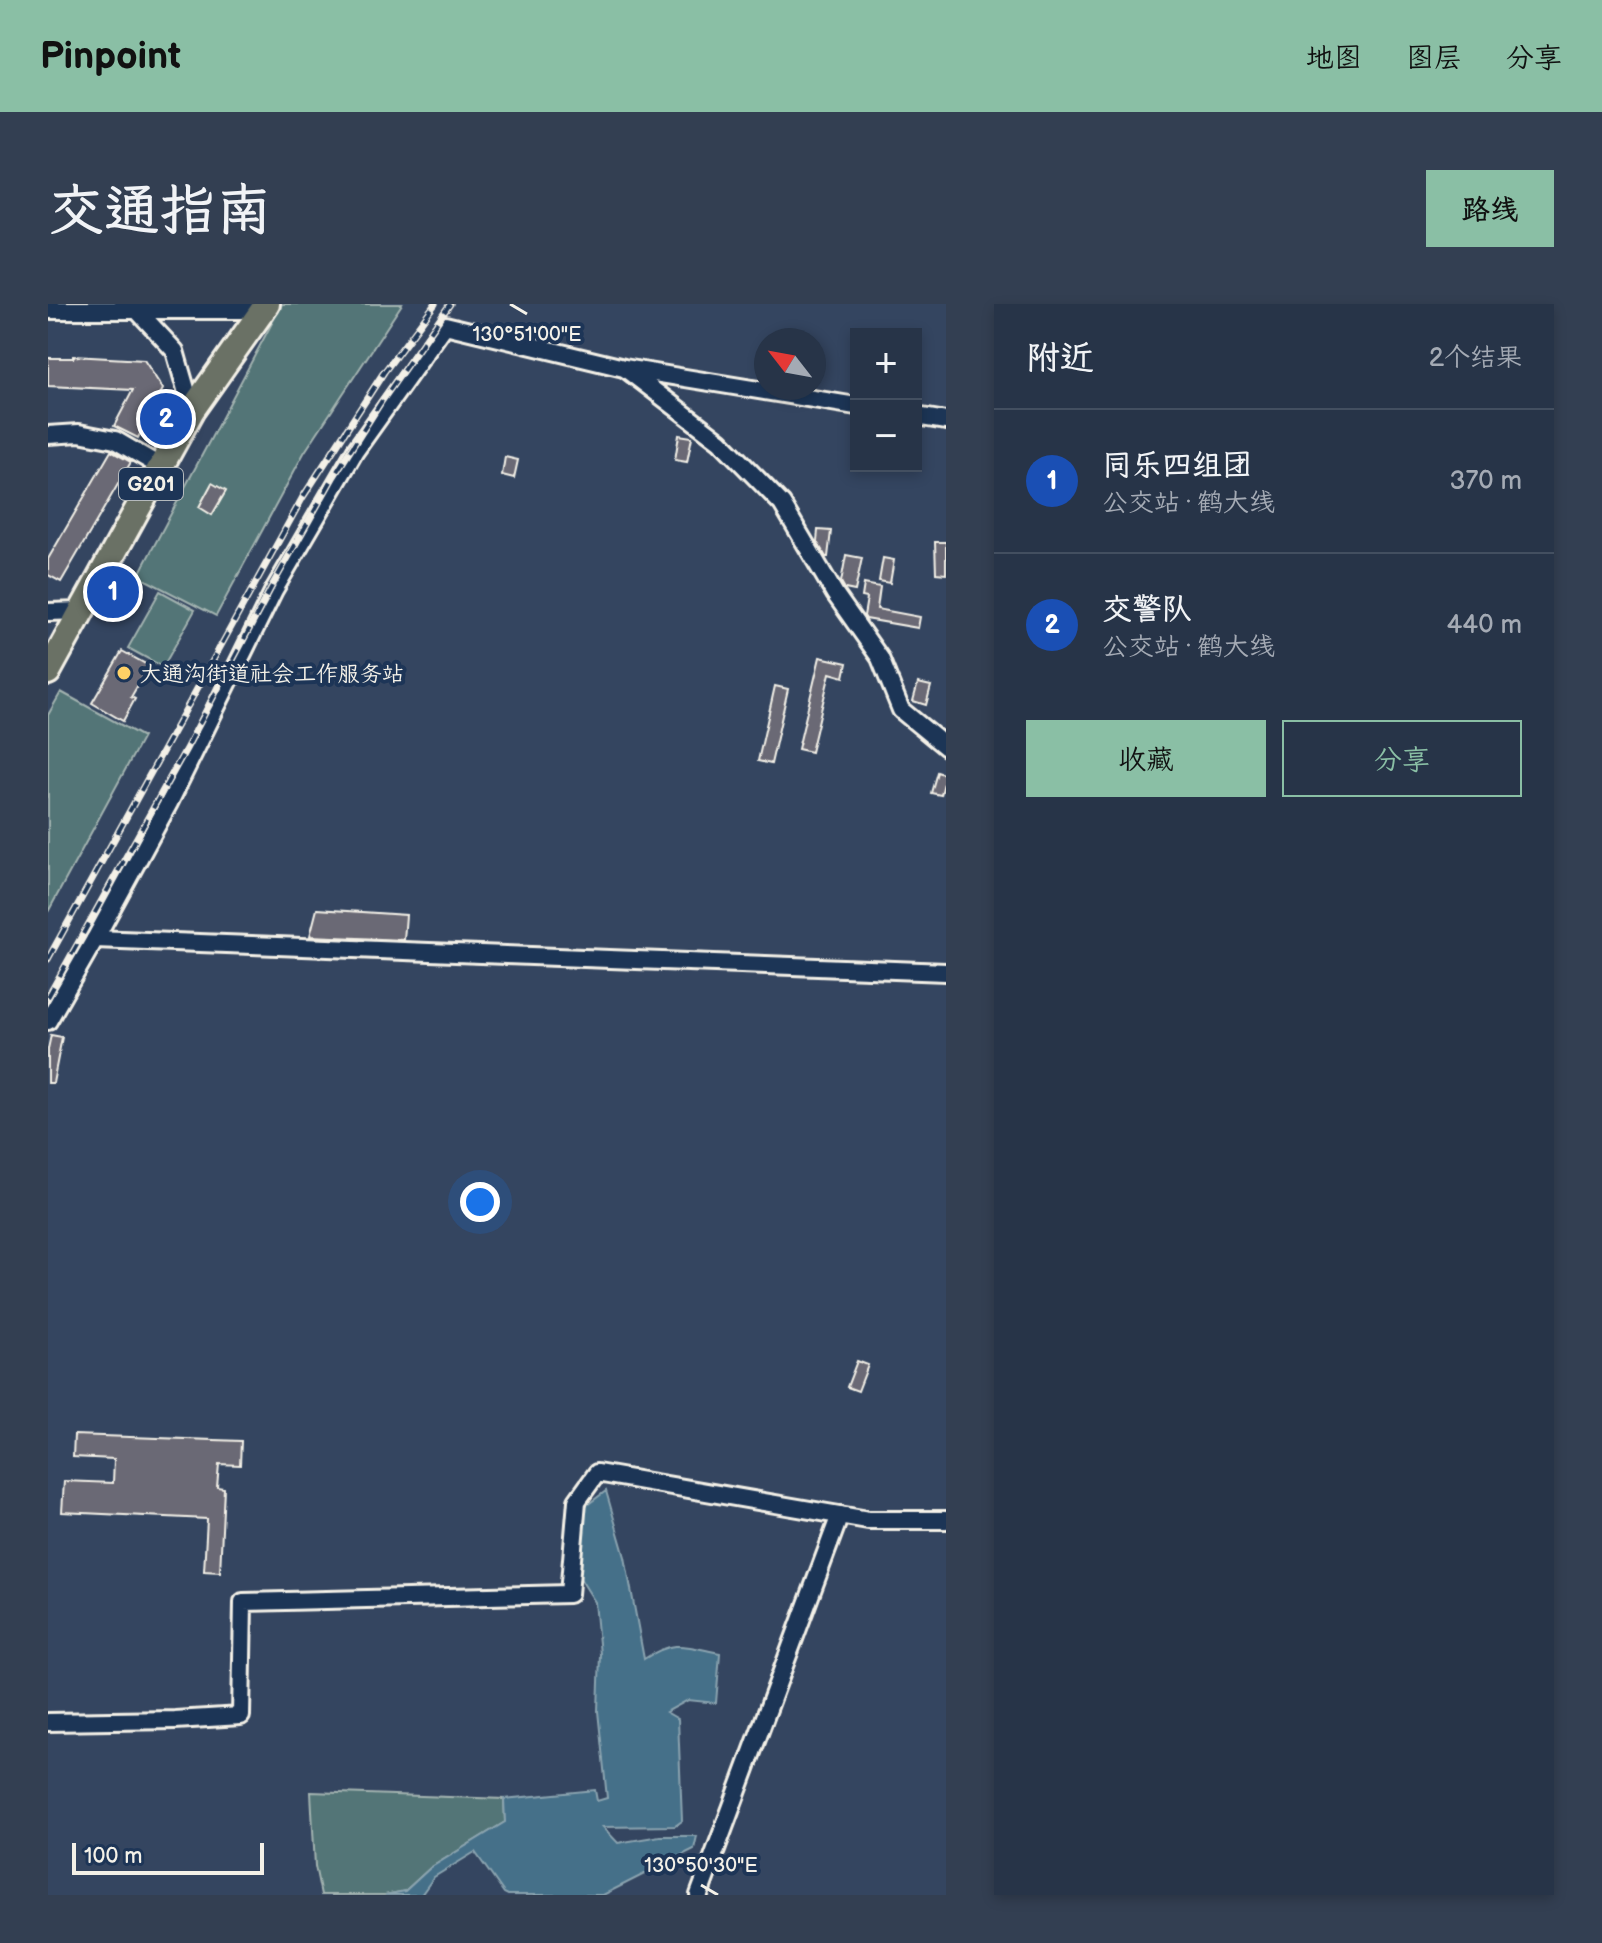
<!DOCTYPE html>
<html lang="zh">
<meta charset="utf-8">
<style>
:root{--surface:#273448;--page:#333f52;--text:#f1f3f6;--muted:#a4aab4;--line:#434f60;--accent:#8abfa5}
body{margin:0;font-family:"Balsamiq Sans","LXGW WenKai TC",sans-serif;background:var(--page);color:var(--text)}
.controls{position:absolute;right:24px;top:24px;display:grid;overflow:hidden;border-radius:0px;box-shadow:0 4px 12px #0003}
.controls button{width:72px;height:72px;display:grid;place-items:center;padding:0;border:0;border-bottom:2px solid var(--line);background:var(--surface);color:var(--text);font:40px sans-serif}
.compass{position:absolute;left:706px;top:24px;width:72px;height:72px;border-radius:50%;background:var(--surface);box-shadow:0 4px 12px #0003;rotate:301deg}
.scale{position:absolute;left:24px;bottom:20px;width:192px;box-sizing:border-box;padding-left:8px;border:4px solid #f4f1e8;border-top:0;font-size:22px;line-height:28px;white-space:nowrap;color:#f4f1e8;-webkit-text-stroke:6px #1d3557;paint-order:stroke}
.you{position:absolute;left:432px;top:898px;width:28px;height:28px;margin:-20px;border:6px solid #fff;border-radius:50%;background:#1a73e8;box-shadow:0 0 0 12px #1a73e833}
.badge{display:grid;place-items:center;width:52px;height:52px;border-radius:50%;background:var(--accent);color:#fff;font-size:26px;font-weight:700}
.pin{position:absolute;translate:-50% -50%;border:4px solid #fff;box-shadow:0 2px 8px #0006}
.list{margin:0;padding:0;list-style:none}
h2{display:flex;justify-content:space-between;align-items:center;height:104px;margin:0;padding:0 32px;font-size:34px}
h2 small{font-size:26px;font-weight:400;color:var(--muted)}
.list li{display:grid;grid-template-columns:52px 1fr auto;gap:24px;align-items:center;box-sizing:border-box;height:144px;padding:0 32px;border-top:2px solid var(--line)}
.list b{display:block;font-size:30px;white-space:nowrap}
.list p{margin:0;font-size:26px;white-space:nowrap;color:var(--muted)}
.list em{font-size:26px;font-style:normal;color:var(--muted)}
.actions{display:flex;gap:16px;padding:24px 32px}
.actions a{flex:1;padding:18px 0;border:2px solid var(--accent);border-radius:0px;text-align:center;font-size:28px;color:var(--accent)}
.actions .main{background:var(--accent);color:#111}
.map{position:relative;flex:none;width:898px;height:1591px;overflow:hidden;border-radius:0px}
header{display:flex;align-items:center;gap:48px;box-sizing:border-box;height:112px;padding:0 40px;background:var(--accent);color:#111}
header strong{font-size:38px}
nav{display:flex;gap:44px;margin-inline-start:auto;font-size:28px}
.intro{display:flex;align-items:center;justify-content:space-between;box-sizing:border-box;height:192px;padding:0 48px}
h1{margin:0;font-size:56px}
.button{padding:20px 36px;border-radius:0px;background:var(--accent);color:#111;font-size:28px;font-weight:700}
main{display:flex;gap:48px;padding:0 48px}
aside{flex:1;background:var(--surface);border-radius:0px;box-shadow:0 4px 12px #0003}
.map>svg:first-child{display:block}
.green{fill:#527577;stroke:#a3b3b0;stroke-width:2}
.water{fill:#446f89;stroke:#8aa3af;stroke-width:2}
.building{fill:#6b6974;stroke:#f4f1e8;stroke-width:2}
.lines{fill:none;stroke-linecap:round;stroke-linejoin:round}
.minor-casing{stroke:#f4f1e8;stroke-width:22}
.highway-casing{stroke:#f4f1e8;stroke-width:30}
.minor{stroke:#1d3557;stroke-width:16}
.highway{stroke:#6b7165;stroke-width:24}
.rail-casing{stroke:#f4f1e8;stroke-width:7}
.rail{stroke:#1d3557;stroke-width:4;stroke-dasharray:12;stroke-linecap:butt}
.ticks{fill:none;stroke:#f4f1e8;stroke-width:3}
.poi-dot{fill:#ffd166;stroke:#1d3557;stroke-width:3}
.labels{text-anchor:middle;stroke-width:8;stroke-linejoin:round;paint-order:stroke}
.shield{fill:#1d3557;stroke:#b4b9bc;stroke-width:2}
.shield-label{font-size:20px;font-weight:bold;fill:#f4f1e8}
.poi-label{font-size:22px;fill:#f4f1e8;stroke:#1d3557;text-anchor:start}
.ticks-label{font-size:20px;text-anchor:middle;fill:#f4f1e8;stroke:#1d3557;stroke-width:8;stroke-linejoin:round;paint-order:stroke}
</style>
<header>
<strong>Pinpoint</strong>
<nav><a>地图</a><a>图层</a><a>分享</a></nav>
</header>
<div class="intro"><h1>交通指南</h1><a class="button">路线</a></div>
<main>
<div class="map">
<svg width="898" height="1591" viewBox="0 0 898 1591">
<rect width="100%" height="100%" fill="#344560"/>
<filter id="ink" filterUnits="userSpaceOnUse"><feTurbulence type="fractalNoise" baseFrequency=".0125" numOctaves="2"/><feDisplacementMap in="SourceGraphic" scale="16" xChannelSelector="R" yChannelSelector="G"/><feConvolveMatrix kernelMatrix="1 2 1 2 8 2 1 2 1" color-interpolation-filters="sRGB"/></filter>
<g filter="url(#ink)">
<g class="green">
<path d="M234 0H354L256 149 168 312 90 272Z"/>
<path d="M112 287 147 306 115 363 80 344Z"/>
<path d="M13 388 95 433 0 608V411Z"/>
<path d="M263 1488 456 1495 457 1518 382 1564 357 1587 337 1591H273L267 1562Z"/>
</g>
<path class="water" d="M558 1187 577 1253 596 1355C627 1335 637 1342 672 1349L668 1399 640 1396 618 1408 630 1415 634 1517 627 1522 555 1523 570 1539 612 1532H649L646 1545 555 1591H460L456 1589 427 1548 386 1573 373 1591H337L357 1587 382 1564 457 1518 456 1495 547 1486 549 1497 559 1494 550 1407 552 1350 547 1298 530 1271 535 1204Z"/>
<g class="building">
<path d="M25 52 96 56 115 85 90 134 66 122 85 86 0 82V54H25Z"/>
<path d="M631 131 644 133 639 158 627 156Z"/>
<path d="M63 147 83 158 13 278 0 271V255Z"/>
<path d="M457 153 470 156 466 174 454 171Z"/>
<path d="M164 179 178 187 164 211 151 203Z"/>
<path d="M770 226 783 227 780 253H778L769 238Z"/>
<path d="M887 238H898V270L888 269Z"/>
<path d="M798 251 814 254 807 287 797 285 793 278Z"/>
<path d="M835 254 846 256 842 279 831 277Z"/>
<path d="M816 280 832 283 829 305 872 313 870 324 818 315 816 312 819 294 814 293Z"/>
<path d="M74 347 101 362 83 393 87 395 75 417 44 399Z"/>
<path d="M772 353 799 359 796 373 782 369 763 448 750 445Z"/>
<path d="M870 379 883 382 878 401 865 397Z"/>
<path d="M727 382 740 385 723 460 710 457Z"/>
<path d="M889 468 898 471 893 491 883 489Z"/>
<path d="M269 605 358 611 356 636 262 632Z"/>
<path d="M3 731 14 733 5 779H0V745Z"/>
<path d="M809 1057 820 1061 810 1087 799 1083Z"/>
<path d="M26 1131 193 1137 192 1161 171 1160 169 1183 176 1184 172 1268 156 1267 159 1215 14 1208 16 1177 65 1179 66 1155 25 1153Z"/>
</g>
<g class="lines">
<defs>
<g id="minor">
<path d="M88 5 127 47 144 106"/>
<path d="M0 6H215"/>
<path d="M579 66 672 137 734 200 787 290 832 354 853 406 898 443"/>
<path d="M868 112 898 117"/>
<path d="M0 131 31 129 67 136 113 163"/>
<path d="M0 308 33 307"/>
<path d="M47 635 898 668"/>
<path d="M0 717 47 635 121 499 226 286 307 147 397 21 576 64 808 102"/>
<path d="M0 1418 127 1416 193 1412 195 1298 521 1290 529 1197 549 1169 820 1216H898"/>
<path d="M651 1591 792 1211"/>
</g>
<path id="highway" d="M0 368 144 106 219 0"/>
</defs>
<use href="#minor" class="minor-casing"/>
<use href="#highway" class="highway-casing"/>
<use href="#minor" class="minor"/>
<use href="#highway" class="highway"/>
<defs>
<g id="rail">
<path d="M0 655 255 193 336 68 387 0"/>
<path d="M0 693 138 445 223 284 286 172 333 98 402 0"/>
</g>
</defs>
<use href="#rail" class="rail-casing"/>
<use href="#rail" class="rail"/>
</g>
</g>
<path class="ticks" d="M462 0 479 10M653 1581 670 1591"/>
<circle class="poi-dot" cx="76" cy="369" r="8"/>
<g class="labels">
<rect class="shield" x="71" y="164" width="64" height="32" rx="6"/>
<g class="shield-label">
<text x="103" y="187">G201</text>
</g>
<g class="poi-label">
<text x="92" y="377">大通沟街道社会工作服务站</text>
</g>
</g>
<g class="ticks-label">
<text x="479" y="37">130°51'00"E</text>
<text x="653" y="1568">130°50'30"E</text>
</g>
</svg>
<div class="controls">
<button>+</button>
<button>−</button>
</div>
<svg class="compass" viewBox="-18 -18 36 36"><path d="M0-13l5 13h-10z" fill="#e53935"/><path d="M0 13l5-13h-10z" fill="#a4aab4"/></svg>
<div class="scale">100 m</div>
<div class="you"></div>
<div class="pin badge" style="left:65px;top:288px;background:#1a4fb4">1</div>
<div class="pin badge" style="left:118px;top:115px;background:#1a4fb4">2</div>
</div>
<aside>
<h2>附近<small>2个结果</small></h2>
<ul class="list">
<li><span class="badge" style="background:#1a4fb4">1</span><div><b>同乐四组团</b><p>公交站 · 鹤大线</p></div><em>370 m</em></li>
<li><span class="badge" style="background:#1a4fb4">2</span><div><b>交警队</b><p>公交站 · 鹤大线</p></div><em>440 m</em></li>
</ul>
<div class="actions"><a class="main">收藏</a><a>分享</a></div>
</aside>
</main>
